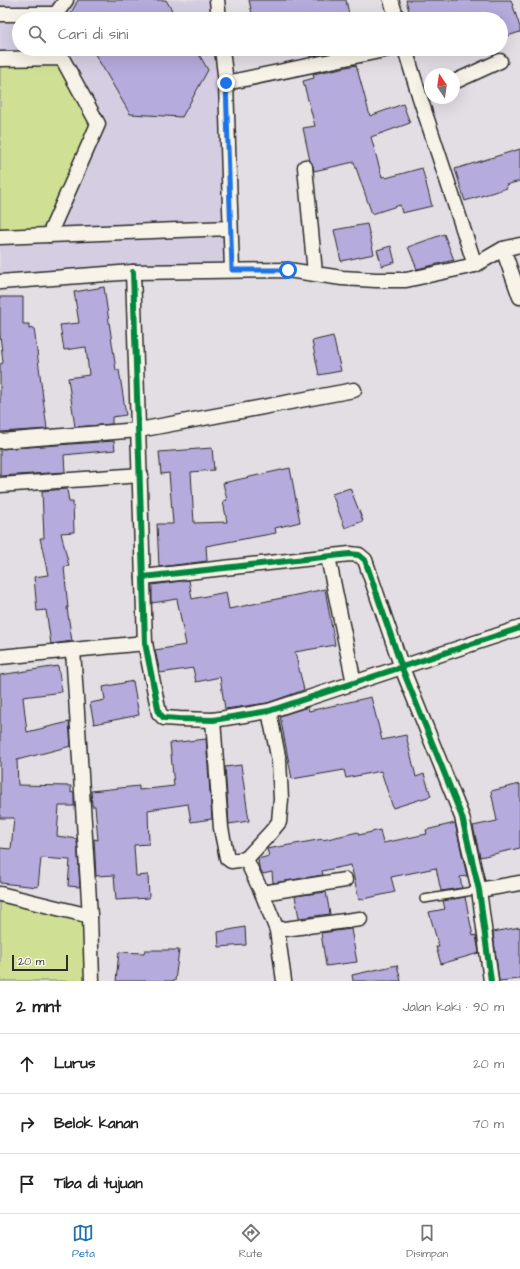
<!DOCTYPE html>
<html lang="id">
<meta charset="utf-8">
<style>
:root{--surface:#fff;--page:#f2f2f2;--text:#222;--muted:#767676;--line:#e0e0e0;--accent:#1f6fb2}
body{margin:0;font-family:"Architects Daughter",sans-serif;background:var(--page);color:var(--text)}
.compass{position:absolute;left:424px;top:68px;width:36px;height:36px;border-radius:50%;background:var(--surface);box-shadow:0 4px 16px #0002;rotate:347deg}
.scale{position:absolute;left:12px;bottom:10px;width:56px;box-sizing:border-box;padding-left:4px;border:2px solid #2b2b2b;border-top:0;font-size:11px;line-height:14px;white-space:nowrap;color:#2b2b2b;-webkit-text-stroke:3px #f7f3e8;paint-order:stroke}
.stop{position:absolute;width:12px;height:12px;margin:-9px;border:3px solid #1a73e8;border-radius:50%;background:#fff}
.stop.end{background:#1a73e8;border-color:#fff;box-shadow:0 1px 4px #0008}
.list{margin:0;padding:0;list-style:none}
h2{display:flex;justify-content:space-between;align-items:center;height:52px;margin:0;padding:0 16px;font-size:17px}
h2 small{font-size:13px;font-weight:400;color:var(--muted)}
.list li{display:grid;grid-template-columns:26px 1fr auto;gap:12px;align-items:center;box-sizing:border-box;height:60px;padding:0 16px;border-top:1px solid var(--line)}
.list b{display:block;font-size:15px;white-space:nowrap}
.list em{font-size:13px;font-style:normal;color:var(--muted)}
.icon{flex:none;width:22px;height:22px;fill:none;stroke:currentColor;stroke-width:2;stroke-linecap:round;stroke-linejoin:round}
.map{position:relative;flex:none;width:520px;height:981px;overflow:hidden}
.search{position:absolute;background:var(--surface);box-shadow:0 4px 16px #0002;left:12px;right:12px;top:12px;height:44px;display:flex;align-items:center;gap:10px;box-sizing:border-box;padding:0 14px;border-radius:22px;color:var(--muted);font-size:15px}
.sheet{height:232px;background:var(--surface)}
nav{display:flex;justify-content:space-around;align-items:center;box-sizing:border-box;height:56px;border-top:1px solid var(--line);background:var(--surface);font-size:11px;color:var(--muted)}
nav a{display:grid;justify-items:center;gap:2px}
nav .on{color:var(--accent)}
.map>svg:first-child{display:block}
.built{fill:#d5cee2}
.green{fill:#cfe094;stroke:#7d8660}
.building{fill:#b5abdc;stroke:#2b2b2b}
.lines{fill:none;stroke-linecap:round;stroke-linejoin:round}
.service-casing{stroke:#2b2b2b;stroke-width:10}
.minor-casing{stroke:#2b2b2b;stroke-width:17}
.service{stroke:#f7f3e8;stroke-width:7}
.minor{stroke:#f7f3e8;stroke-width:14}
.cycleway-casing{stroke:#f7f3e8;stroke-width:8}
.cycleway{stroke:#00873e;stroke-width:6}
.route{stroke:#1a73e8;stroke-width:5}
</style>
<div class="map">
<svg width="520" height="981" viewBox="0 0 520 981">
<rect width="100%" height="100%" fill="#e3dde4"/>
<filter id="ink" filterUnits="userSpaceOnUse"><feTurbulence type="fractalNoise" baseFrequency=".025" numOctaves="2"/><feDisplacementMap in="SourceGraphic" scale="8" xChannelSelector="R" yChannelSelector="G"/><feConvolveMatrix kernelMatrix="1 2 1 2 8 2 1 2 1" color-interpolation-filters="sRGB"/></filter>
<g filter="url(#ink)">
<path class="built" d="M0 0H217L219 19H19V49H222L232 270 0 282Z"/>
<g class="green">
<path d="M62 58 98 124 49 235 0 237V59Z"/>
<path d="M0 901 84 922 85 981H0Z"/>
</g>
<g class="building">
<path d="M78 0H166L177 19H68Z"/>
<path d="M249 0H346L350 19H269L268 15 253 19Z"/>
<path d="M406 0H511L520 27V32L501 38V19H411Z"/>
<path d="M92 49H196L208 70 182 117 130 114Z"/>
<path d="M308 49H347L310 57Z"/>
<path d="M356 65 370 116 403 104 410 123 371 137 382 177 385 176 386 178 422 168 432 206 402 213 400 205 372 214 354 162 314 171 313 166 310 161 303 128 315 126 303 81 314 78 313 74Z"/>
<path d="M520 149V181L506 185 507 188 465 201 455 169Z"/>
<path d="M367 224 374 254 341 261 334 230Z"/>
<path d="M444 234 454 260 417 269 408 247Z"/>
<path d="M391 246 395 262 382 266 377 250Z"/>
<path d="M104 287 116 370H119L126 415 112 417V424L75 427 68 378 89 375 86 347 64 350 60 325 79 323 74 292Z"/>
<path d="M0 297H23V324H29V329L34 328 47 429 0 432V364L3 363 0 334Z"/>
<path d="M333 336 341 371 319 375 312 341Z"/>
<path d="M114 441 115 450 64 455 65 472 0 476V449Z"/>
<path d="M212 448 214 470 191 472 194 523 227 522 223 501 227 500 223 483 290 468 300 522 275 528 276 533 206 546 207 561 159 567 157 524H173L169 473 161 474 159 452Z"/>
<path d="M350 488 363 521 345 528 332 494Z"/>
<path d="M67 489 69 502H73L74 532 61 533 69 566 64 567 68 608H67L72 641 51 644 46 610 37 611 34 577 48 575 40 538H44L42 491Z"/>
<path d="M189 580 192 599 226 592 229 609 325 589 335 645 295 652 304 690 267 703 225 709 220 677 196 682 193 668 160 673 155 650 186 645 177 599 152 603V585Z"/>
<path d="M58 666 62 692 23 697 27 732 69 722 71 746 17 760 18 785 71 786V793L74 792V806H59L57 836 77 839 80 887 68 886 70 860 41 858 38 887 0 883V848L11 849 14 818H0V675Z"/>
<path d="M133 681 139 715 94 724 90 703 105 700 103 687Z"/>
<path d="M371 697 382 740 406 735 416 777 424 774 431 796 393 808 381 771 346 778 344 770 292 779 280 716 308 707 309 711Z"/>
<path d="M206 739 212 819 191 822 188 804 148 810 149 844 134 845 136 876 148 875 149 898 116 900 114 875 96 876 94 839 98 840 95 806H92L91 791 139 786V790L174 786 170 743Z"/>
<path d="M241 765 249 821 229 824 225 767Z"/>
<path d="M520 784V848L480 857 473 826 497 821 491 791Z"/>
<path d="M455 823 467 876 460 877 462 888 441 891 436 868 391 877 395 892 359 900 351 865 322 871 323 875 273 883 272 872 263 874 259 867 258 859 269 856 267 849 323 839V840L358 832 359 835 380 830 383 843 427 834 426 830Z"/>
<path d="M326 892 330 914 299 918 295 896Z"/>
<path d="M465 897 473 936 476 935 479 953 441 964 436 947H439L429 912 445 909 443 901Z"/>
<path d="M245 927 246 945 219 947 218 932Z"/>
<path d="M520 927V979L499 981 493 932Z"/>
<path d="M351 929 357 962 326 966 321 933Z"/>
<path d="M145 950H179L175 981H116L119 952 144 953Z"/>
<path d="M397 965 401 981H353L352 975Z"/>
</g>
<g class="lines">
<defs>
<path id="service" d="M424 899 479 890"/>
<g id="minor">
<path d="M217 0 219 19"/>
<path d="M391 0 397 19"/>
<path d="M0 14H56L66 0"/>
<path d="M222 49 226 83 232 270"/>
<path d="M405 49 420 98 475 265"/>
<path d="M0 59 62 58 98 124 49 235 0 237"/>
<path d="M454 82 500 61"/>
<path d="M226 83 389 49"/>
<path d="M305 167 315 273"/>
<path d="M49 235 230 228"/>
<path d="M503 249 520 297"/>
<path d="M133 272 145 643 159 713 164 718 179 719 213 720 269 711 520 628"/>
<path d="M0 282 133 272 288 270 342 278 376 280H406L475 265 503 249 520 245"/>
<path d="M0 441 139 430 354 390"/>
<path d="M0 485 141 475"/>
<path d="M328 557 354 683"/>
<path d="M143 577 350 554 359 555 365 560 402 668 462 817 479 890 491 981"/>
<path d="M73 650 90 916"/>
<path d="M0 657 145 643"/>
<path d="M269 711 279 761 281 799 279 822 271 832 246 859 262 893 277 930 284 981"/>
<path d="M213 720 221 828 227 858 231 861 246 859"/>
<path d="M479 890 520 883"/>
<path d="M262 893 345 880"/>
<path d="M0 894 90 916 92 981"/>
<path d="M277 930 360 919"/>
</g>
</defs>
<use href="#service" class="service-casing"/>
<use href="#minor" class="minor-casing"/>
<use href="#service" class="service"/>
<use href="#minor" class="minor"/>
<defs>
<g id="cycleway">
<path d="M133 272 145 643 159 713 164 718 179 719 213 720 269 711 520 628"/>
<path d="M143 577 350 554 359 555 365 560 402 668 462 817 479 890 491 981"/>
</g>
</defs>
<use href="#cycleway" class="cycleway-casing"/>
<use href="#cycleway" class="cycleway"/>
</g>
</g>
<g class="lines" filter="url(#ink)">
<path class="route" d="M226 83 232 270H288"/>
</g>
</svg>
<svg class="compass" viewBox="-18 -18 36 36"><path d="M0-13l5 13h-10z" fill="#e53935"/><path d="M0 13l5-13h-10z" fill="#767676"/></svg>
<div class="scale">20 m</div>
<div class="stop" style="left:288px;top:270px"></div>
<div class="stop end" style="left:226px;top:83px"></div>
<div class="search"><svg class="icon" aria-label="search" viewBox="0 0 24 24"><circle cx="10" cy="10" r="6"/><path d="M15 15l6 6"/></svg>Cari di sini</div>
</div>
<section class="sheet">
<h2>2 mnt<small>Jalan kaki · 90 m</small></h2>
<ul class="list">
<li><svg class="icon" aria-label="ahead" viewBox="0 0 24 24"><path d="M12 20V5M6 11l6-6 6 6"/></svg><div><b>Lurus</b></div><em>20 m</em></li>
<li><svg class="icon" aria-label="right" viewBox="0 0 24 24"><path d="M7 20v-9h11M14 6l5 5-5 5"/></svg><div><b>Belok kanan</b></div><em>70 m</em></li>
<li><svg class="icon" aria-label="arrive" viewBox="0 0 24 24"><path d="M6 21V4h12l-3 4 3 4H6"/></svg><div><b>Tiba di tujuan</b></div></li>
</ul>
</section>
<nav>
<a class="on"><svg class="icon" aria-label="map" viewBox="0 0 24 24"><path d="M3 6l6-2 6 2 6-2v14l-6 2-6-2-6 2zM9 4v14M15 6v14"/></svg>Peta</a>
<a><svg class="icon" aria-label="directions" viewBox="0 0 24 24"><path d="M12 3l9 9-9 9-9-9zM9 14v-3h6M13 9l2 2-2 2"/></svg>Rute</a>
<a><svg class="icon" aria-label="saved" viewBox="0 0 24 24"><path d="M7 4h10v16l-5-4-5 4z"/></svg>Disimpan</a>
</nav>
